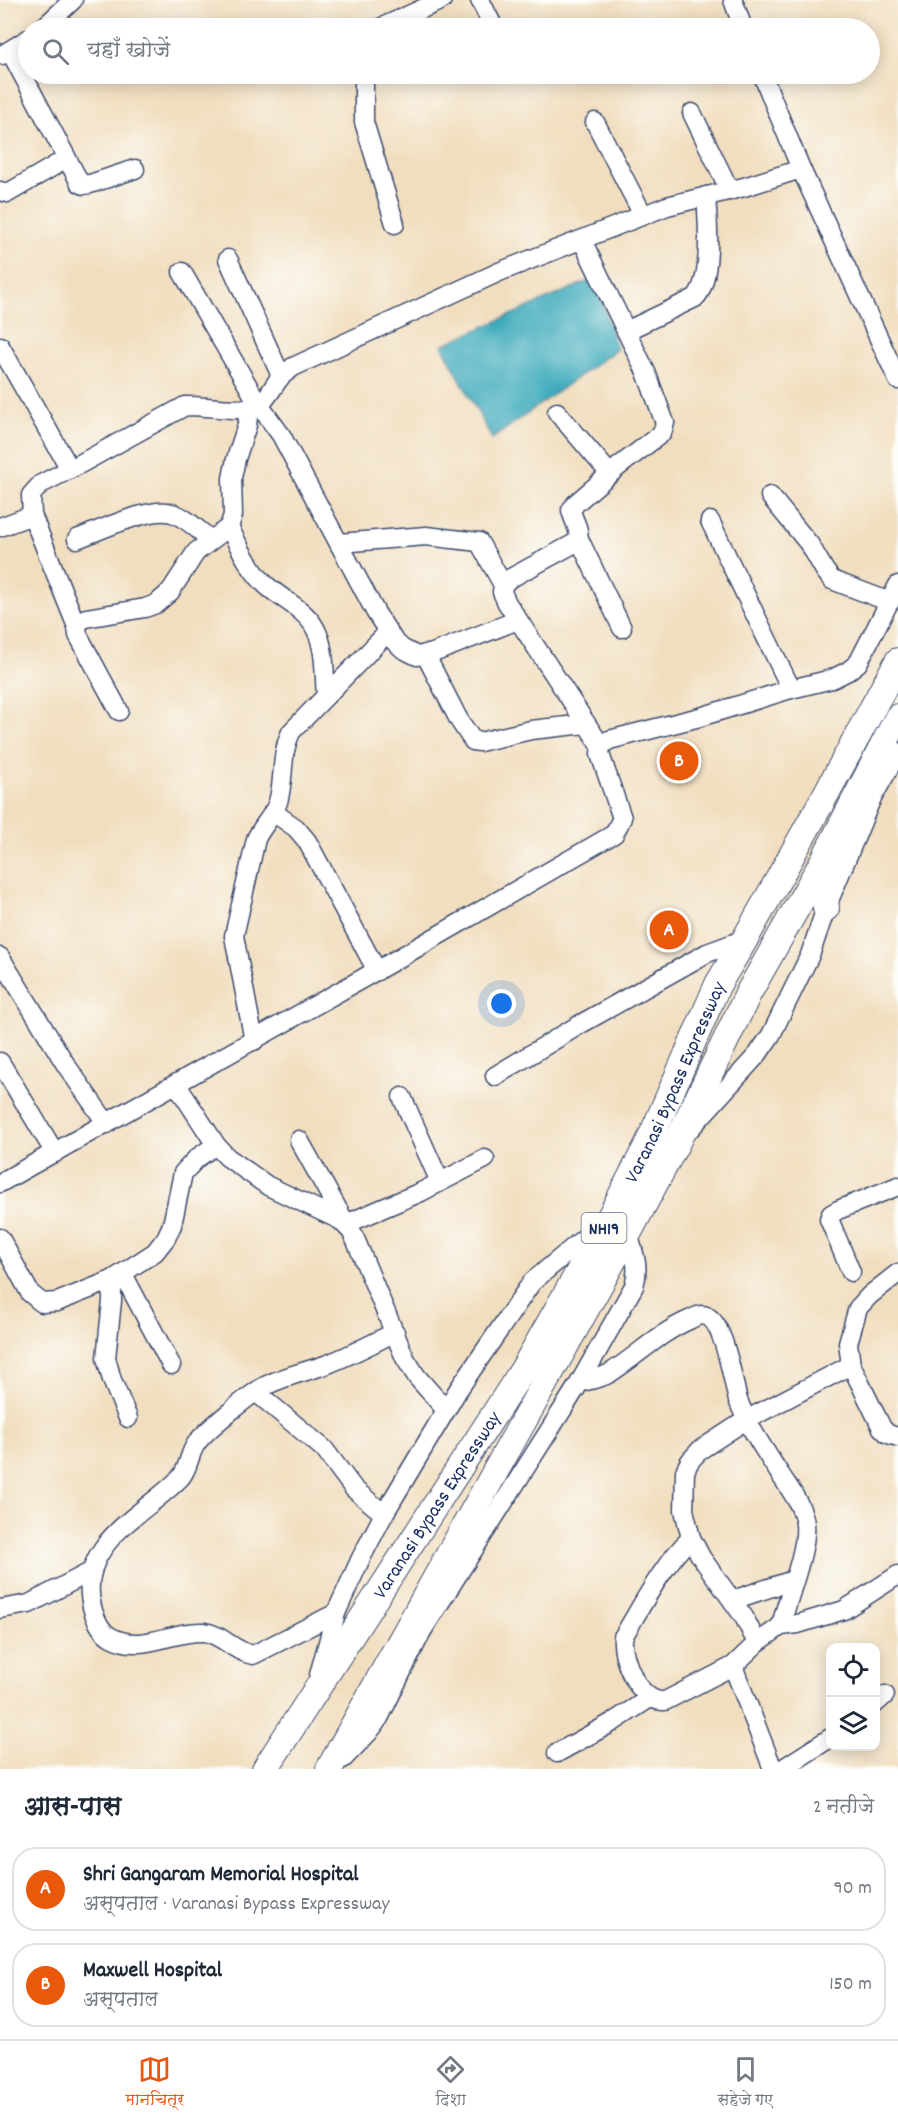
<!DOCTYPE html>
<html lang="hi">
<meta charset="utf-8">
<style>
:root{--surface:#fff;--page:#f2f2f3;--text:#1f2937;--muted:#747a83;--line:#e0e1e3;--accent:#ea580c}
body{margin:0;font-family:Dekko,"Playpen Sans Deva",sans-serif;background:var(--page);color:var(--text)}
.controls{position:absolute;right:18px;bottom:18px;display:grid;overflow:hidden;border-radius:12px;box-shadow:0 3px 15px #0003}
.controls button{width:54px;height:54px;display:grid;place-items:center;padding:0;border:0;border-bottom:2px solid var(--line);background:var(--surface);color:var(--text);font:30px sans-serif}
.you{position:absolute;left:502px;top:1004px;width:21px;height:21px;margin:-15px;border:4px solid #fff;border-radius:50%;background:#1a73e8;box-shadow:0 0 0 9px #1a73e833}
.badge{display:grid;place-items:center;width:39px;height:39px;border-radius:50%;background:var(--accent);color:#fff;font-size:20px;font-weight:700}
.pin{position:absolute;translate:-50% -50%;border:3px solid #fff;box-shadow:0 2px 6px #0006}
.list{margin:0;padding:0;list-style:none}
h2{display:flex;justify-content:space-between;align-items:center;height:78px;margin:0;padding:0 24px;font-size:26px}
h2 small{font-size:20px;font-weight:400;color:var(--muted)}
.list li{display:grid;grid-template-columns:39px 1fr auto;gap:18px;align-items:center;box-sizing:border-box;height:84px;margin:0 12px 12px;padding:0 12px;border:2px solid var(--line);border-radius:24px}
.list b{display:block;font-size:22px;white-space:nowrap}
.list p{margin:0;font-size:20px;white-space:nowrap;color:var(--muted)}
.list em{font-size:20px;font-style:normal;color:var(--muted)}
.icon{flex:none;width:33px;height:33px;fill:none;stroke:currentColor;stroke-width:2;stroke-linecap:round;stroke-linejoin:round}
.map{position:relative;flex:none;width:898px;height:1769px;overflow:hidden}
.search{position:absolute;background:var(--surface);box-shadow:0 3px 15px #0003;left:18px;right:18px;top:18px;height:66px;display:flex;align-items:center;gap:15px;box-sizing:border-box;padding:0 21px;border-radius:33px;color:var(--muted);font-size:22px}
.sheet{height:270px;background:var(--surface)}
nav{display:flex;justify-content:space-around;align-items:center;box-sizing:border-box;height:84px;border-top:2px solid var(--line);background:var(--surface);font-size:16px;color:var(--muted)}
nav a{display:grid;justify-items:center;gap:3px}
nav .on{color:var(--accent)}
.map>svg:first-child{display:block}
.water{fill:#3facbd;stroke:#2d6e8e;stroke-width:1.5}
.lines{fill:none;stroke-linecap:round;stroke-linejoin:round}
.minor-casing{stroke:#3b496d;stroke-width:21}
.highway-casing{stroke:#3b496d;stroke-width:28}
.minor{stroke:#fff;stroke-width:18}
.highway{stroke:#fff;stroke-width:26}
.labels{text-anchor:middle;stroke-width:5;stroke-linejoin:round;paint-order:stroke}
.shield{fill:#fdfcf7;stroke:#5f6c8c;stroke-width:1.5}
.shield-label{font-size:18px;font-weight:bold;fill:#1b2f5e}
.street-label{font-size:20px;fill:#1b2f5e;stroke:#fdfcf7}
</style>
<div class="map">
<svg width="898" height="1769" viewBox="0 0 898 1769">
<rect width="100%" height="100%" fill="#fdfcf7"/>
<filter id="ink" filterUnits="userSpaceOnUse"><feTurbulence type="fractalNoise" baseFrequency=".0167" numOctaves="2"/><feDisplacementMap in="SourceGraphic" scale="12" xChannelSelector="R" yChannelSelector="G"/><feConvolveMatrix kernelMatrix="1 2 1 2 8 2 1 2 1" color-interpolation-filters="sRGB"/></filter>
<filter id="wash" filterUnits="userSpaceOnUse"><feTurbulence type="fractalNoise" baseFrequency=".008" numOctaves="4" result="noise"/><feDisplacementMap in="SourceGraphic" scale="24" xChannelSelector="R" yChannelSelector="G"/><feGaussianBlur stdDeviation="1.35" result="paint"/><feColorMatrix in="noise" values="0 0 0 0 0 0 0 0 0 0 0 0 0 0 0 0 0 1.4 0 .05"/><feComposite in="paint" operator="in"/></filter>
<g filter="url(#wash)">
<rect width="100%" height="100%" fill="#f1debf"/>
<path class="water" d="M595 278 617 349 492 439 442 345Z"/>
</g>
<g filter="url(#ink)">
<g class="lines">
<defs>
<g id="minor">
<path d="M480 0 494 28"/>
<path d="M733 0 743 28"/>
<path d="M43 28 73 0"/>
<path d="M380 28 442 0"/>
<path d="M10 51 80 183 84 185 90 184 135 169"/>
<path d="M2 55 28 39"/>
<path d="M364 74V122L395 224"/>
<path d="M762 74 801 169 898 380"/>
<path d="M692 113 730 191"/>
<path d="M595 122 643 215"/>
<path d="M0 191 8 193 66 159"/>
<path d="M582 240 646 372 665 423 662 433 618 467 576 503 571 510C573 521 584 534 575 543L509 579 503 585 502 592 507 603 601 746"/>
<path d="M228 259 281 376"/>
<path d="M182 272 259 405 281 435 376 613 394 641 403 649 417 656 433 653 518 620"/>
<path d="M626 331 695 298C713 280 708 221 706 196"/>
<path d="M0 346 70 469"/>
<path d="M557 412 610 474"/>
<path d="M770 496 810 545 825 571 832 580 890 602"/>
<path d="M710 521 791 689"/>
<path d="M0 527 32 515"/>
<path d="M229 527C240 548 249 569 266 585 281 599 305 609 315 628 326 648 324 674 326 696"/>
<path d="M77 539C98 531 151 506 172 513 186 517 199 531 211 540"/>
<path d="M579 539 622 628"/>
<path d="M339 543 426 536 479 542 503 585"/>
<path d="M77 627 32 515 31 495 41 484 80 464 185 406C203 405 246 414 259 405 268 398 272 388 279 379 283 374 288 371 293 367L499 272 667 206 744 187 801 169"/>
<path d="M425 654 459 720 473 741 480 742 531 730 586 724"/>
<path d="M119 711 78 635 77 627 80 621 86 618 145 608 156 604 170 592 196 552 229 527 233 515 232 478 236 459 247 425 249 410"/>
<path d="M273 812 296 828 307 841 377 971"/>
<path d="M0 957 66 1065 107 1124"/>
<path d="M254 1041 234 936 256 839C262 826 274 815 278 802 285 778 280 755 291 732L388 632"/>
<path d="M0 1062 55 1153"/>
<path d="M495 1076 579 1025 707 953 745 939"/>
<path d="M177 1085 216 1145 227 1157 268 1186 340 1220 351 1231 356 1241 405 1358 417 1377 446 1410"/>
<path d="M402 1097 440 1182"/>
<path d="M689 1130 758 1054 771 1035 810 955 826 908 871 800 898 752"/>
<path d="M299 1140 346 1224 421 1192 485 1159"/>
<path d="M0 1183 406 954 614 834 622 818 600 754 601 746 609 740 700 717 791 689 832 679 848 671 858 663 898 585"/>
<path d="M0 1238 30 1293 42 1303 57 1302 112 1280 155 1252 166 1238 172 1225 183 1173 197 1158 216 1145"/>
<path d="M851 1272 829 1219 831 1214 838 1210 898 1186"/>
<path d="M898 1273 870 1295 858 1308 848 1343 851 1365 882 1428 888 1434 898 1437"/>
<path d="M123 1274 171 1365"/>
<path d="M112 1280V1301L106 1358 112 1380 128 1418"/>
<path d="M580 1382C590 1380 600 1379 610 1373 637 1356 659 1333 689 1320 693 1318 698 1315 702 1315 724 1315 733 1384 738 1400 748 1426 763 1448 778 1471 788 1487 803 1505 805 1524 808 1549 787 1598 781 1626"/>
<path d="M257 1393 324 1449 354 1489 384 1514"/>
<path d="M691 1538C662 1566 644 1602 623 1637 621 1659 639 1703 665 1701L733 1666 757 1643 781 1626 798 1624 844 1610 898 1575"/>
<path d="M733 1600 793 1580"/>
<path d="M0 1609 29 1604 92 1571"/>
<path d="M336 1613 253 1655C234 1652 222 1634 204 1632 172 1630 142 1654 111 1637 100 1631 95 1618 92 1607 76 1542 145 1515 181 1477 189 1467 189 1454 196 1444 203 1432 252 1393 265 1386 284 1376 305 1372 325 1365 349 1356 372 1344 395 1332"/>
<path d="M757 1643 744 1617 701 1557 691 1538 684 1510 685 1471 690 1461 700 1450 746 1420 851 1365"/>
<path d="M733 1666 773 1769"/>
<path d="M319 1675 336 1613 361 1558 384 1514 458 1390 532 1282 601 1224"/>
<path d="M876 1703 885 1695"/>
<path d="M557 1753 613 1722 650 1698"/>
<path d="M343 1759 369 1732 379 1718 422 1631 580 1382 634 1286C640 1267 634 1253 628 1234"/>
<path d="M782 1769 830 1738"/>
</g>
<g id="highway">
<path d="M822 863 826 908"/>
<path id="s1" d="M265 1769 524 1368 610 1217 649 1142 718 984 745 939 826 794 898 661"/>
<path d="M329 1769 628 1234 676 1144 749 992 822 863 898 717"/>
</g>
</defs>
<use href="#minor" class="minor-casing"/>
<use href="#highway" class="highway-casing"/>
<use href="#minor" class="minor"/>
<use href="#highway" class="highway"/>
</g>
</g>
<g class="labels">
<rect class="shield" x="581.5" y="1213" width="45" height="30" rx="4.5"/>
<g class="shield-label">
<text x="604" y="1234">NH19</text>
</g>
<g class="street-label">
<text dy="7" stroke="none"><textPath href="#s1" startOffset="801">Varanasi Bypass Expressway</textPath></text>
<text dy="7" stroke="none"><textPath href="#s1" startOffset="315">Varanasi Bypass Expressway</textPath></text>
</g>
</g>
</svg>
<div class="controls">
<button><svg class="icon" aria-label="locate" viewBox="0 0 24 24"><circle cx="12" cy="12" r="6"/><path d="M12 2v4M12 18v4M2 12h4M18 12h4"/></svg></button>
<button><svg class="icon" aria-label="layers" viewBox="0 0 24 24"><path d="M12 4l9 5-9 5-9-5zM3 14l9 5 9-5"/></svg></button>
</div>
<div class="you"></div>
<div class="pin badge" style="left:669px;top:930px">A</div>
<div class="pin badge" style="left:679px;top:761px">B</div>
<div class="search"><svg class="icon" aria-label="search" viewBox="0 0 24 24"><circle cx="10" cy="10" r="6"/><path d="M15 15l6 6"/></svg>यहाँ खोजें</div>
</div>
<section class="sheet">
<h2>आस-पास<small>2 नतीजे</small></h2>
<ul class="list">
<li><span class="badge">A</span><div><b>Shri Gangaram Memorial Hospital</b><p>अस्पताल · Varanasi Bypass Expressway</p></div><em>90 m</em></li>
<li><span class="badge">B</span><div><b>Maxwell Hospital</b><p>अस्पताल</p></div><em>150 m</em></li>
</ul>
</section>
<nav>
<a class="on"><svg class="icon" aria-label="map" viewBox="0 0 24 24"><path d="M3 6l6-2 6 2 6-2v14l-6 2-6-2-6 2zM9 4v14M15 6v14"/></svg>मानचित्र</a>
<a><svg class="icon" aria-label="directions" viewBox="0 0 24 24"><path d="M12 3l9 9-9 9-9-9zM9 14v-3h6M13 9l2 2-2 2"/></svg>दिशा</a>
<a><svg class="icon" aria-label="saved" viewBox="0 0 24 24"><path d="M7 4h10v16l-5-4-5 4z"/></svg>सहेजे गए</a>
</nav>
